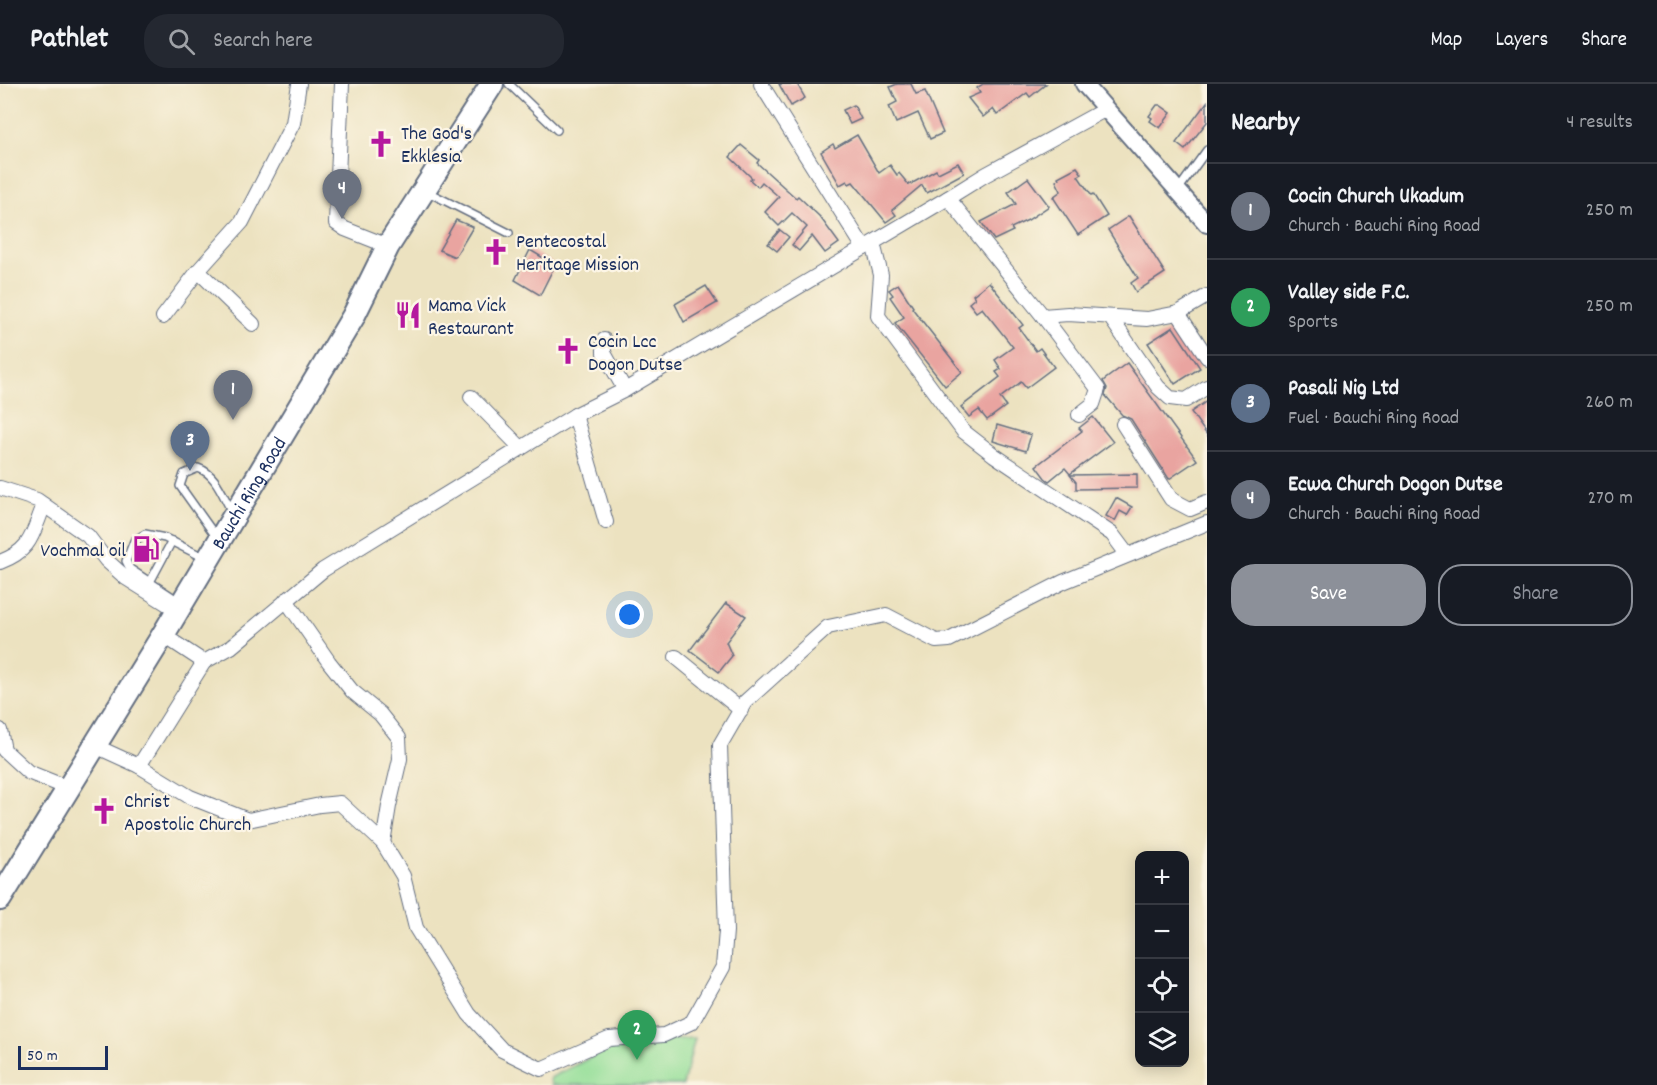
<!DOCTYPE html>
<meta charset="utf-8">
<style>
:root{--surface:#171b24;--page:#242831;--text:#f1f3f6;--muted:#9ea1a6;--line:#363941;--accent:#8c9099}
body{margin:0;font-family:Dekko,sans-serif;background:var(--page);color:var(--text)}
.controls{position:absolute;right:18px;bottom:18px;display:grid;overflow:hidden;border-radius:12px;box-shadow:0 3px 15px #0003}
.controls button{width:54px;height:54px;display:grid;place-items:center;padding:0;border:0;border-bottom:2px solid var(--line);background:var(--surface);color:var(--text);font:30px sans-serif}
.scale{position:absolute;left:18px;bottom:15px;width:90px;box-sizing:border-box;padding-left:6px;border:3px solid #1b2f5e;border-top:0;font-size:16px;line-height:21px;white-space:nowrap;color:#1b2f5e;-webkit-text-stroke:4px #fcf5e5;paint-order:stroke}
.you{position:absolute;left:630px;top:531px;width:21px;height:21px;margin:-15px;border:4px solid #fff;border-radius:50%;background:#1a73e8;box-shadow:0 0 0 9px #1a73e833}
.badge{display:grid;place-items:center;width:39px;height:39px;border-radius:50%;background:var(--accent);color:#fff;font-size:20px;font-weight:700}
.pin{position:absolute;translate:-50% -50px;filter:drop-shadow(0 2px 3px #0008)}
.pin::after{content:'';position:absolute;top:32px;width:21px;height:18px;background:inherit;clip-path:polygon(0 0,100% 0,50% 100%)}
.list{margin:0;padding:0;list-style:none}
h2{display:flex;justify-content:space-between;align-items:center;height:78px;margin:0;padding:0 24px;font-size:26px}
h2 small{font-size:20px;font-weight:400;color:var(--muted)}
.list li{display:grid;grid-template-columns:39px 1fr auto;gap:18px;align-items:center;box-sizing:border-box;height:96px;padding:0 24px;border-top:2px solid var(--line)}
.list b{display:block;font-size:22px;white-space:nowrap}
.list p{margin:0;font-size:20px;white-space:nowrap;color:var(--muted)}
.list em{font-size:20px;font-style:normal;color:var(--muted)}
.actions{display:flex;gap:12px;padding:18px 24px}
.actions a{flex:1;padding:14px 0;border:2px solid var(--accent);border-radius:24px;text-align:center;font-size:21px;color:var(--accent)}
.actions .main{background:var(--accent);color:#fff}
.icon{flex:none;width:33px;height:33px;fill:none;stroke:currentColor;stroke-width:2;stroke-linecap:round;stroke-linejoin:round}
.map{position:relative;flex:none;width:1207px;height:1001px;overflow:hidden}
header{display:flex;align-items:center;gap:36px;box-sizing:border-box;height:84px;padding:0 30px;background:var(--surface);border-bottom:2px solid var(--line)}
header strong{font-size:28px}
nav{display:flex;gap:33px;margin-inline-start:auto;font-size:21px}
.search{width:420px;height:54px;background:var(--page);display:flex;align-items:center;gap:15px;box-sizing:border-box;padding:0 21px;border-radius:24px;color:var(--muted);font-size:22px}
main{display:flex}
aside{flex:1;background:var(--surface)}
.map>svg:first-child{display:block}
.green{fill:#96df9a;stroke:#58877c;stroke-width:1.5}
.building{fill:#e9a4a0}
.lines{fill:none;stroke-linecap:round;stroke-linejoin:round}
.service-casing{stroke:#646e80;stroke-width:10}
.minor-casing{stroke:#646e80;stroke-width:16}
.tertiary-casing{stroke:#646e80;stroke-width:20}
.primary-casing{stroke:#646e80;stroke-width:26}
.service{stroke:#fff;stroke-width:7}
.minor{stroke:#fff;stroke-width:14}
.tertiary{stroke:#fff;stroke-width:16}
.primary{stroke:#fff;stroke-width:22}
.labels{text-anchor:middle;stroke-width:4.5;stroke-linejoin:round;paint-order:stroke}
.poi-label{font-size:20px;fill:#1b2f5e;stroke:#fcf5e5;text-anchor:start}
.street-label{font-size:20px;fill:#1b2f5e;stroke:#fcf5e5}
</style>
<header>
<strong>Pathlet</strong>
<div class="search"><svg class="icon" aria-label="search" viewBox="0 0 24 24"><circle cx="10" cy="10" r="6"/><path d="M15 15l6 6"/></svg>Search here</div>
<nav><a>Map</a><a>Layers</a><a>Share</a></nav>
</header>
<main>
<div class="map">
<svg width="1207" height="1001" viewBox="0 0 1207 1001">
<rect width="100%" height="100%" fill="#fcf5e5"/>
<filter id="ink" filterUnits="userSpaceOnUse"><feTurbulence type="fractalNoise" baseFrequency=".0167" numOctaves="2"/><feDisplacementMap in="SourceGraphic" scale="12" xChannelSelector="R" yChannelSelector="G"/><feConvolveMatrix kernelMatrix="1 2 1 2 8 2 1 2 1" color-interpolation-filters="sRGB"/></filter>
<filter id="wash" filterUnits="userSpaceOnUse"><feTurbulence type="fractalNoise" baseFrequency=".008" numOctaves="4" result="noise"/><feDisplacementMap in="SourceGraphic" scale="24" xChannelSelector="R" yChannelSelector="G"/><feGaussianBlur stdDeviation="1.35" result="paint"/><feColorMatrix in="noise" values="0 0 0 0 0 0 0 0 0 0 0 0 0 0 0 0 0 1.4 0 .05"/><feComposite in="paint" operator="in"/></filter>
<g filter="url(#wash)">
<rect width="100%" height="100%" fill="#ece2c0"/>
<path class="green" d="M695 954 683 1001H551L550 994 621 958Z"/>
<g id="blocks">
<g class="building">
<path d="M779 0H797L805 14 791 22Z"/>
<path d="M897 0H911L916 10 925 7 943 49 930 55 918 29 896 39 889 22 897 18 890 3Z"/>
<path d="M983 0H1046L1030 13 1027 9 997 31 993 25 983 33 968 14 980 9 977 4Z"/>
<path d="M1207 18V38L1185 66 1176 59Z"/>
<path d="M854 21 861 35 850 40 843 26Z"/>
<path d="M1157 21H1160L1171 29 1160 44 1150 37 1152 34 1149 32Z"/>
<path d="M857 51 879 89 890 81 897 91 899 89 909 101 936 86 938 89 958 79 964 89 927 109 922 101 892 126 896 131 886 138 853 98 849 100 847 97 840 101 821 68 833 60 835 64Z"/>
<path d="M741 61 759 76 757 79 796 114 798 112 820 133 839 159 825 169 812 152 799 167 792 161 807 143 792 129 779 142 765 128 779 113 762 98 758 103 750 96 752 94 730 73Z"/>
<path d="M1077 83 1082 90 1078 92 1091 111 1093 110 1107 132 1078 151 1053 113 1061 107 1056 97 1059 95 1058 93Z"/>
<path d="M1028 94 1049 122 1028 136 1011 144 1013 147 994 156 981 138 1016 120 1008 108Z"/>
<path d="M1129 132 1165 189 1136 208 1131 199 1138 194 1108 146Z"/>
<path d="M456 136 473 143 455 173 439 166Z"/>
<path d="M780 146 789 153 777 167 768 160Z"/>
<path d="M530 166 555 181 540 211 515 196Z"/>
<path d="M989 198 1023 241 1019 244 1036 267 1040 264 1054 283 1026 304 1021 298 1000 314 1006 322 987 336 979 326 969 333 961 323 1000 293 996 288 1001 285 995 276 1013 263 982 224 976 228 969 219 975 214 973 211Z"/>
<path d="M898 200 913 223 912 224 962 288 945 302 895 239 904 233 890 213 893 211 889 206Z"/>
<path d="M706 202 717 219 684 238 675 220Z"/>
<path d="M1173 243 1200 284 1175 300 1148 259Z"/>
<path d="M1127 279 1197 376 1169 395 1131 335 1122 331 1105 311 1107 304 1103 297Z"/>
<path d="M1207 317V351L1191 328Z"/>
<path d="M1093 333 1113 358 1070 390 1065 384 1049 397 1045 394 1036 382 1082 347 1079 344Z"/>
<path d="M997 341 1031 351 1026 367 993 357Z"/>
<path d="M1137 390V404L1076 405V398L1070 391Z"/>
<path d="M1116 414 1132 423 1127 431 1120 427 1115 437 1106 432Z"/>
<path d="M726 519 746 532 726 558 732 572 719 588 690 566Z"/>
</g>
</g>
</g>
<g filter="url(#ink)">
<use href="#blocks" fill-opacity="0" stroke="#646e80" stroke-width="1.5"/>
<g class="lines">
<defs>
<g id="service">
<path d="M509 0 557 46"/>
<path d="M1178 106 1207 66"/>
<path d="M426 107 509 149"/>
<path d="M217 454 180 402 184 390 198 384C216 390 222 410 231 426"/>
<path d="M150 498 172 457"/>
<path d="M180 518 130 485 126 477 134 457 145 450 165 454 205 474"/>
</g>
<g id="minor">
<path d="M342 0 336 139 345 145 388 162"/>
<path d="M761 0 864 164"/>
<path d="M948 114 1043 232 1098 305 1093 320 1079 331"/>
<path d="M873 159 881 191 878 232 963 347 994 371 1112 450 1127 470"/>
<path d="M198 187 253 240"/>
<path d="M1178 229 1207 273"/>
<path d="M1043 232 1068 230 1147 235 1178 229 1207 212"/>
<path d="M163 233 198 187 242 138 293 39 299 0"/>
<path d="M1110 233 1158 303 1170 314 1186 316 1207 303"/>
<path d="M604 256V269L625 306"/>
<path d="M471 313 521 364"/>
<path d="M575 331 606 438"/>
<path d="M1123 340 1171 415 1190 425 1207 418"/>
<path d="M0 404 37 416 88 452 106 476 126 494 177 526"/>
<path d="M0 478C32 466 32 450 44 421"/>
<path d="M286 516 329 578 352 607 380 630 399 654 400 675 389 722 383 759"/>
<path d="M163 551 204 578 231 563 323 486 575 331 625 306 948 114 985 91 1106 25"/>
<path d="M676 573 741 626"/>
<path d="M0 646 4 666 28 688 68 704"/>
<path d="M93 661 139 682 190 713 248 736 320 721 340 719 383 759 403 792 416 844 469 930 502 966 541 985 609 955 664 951 692 938 723 883 726 847 720 661 745 618 828 543 886 531 936 557 949 556 1063 498 1207 439"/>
<path d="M139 682 204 578"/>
</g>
<path id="tertiary" d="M1084 0 1207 140"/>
<g id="primary">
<path id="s1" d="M0 815 163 551 353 233 388 162 492 0"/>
</g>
</defs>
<use href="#service" class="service-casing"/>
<use href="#minor" class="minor-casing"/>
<use href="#tertiary" class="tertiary-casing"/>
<use href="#primary" class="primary-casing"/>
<use href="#service" class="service"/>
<use href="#minor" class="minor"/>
<use href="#tertiary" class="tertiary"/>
<use href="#primary" class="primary"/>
</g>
</g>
<defs>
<symbol id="church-bare" viewBox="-9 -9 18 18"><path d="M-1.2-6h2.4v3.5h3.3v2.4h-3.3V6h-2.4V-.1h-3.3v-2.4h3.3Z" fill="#b5179e" stroke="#fcf5e5" stroke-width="2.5" paint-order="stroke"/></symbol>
<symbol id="restaurant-bare" viewBox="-9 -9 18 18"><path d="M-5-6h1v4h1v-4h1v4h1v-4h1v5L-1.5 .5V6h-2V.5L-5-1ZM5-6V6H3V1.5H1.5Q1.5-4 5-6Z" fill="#b5179e" stroke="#fcf5e5" stroke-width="2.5" paint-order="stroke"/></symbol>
<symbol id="fuel-bare" viewBox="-9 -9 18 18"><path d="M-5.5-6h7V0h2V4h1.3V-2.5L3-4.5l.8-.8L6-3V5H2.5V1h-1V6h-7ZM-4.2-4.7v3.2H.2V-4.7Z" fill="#b5179e" stroke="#fcf5e5" stroke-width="2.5" paint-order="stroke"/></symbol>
</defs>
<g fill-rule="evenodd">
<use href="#church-bare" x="362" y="41" width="38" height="38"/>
<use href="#church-bare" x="477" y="149" width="38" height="38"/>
<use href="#restaurant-bare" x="389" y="212" width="38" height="38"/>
<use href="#church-bare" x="549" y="248" width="38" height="38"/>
<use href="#fuel-bare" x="127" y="446" width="38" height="38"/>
<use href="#church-bare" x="85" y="708" width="38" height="38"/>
</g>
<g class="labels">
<g class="poi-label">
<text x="401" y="55">The God's<tspan x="401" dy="23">Ekklesia</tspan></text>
<text x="516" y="163">Pentecostal<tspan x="516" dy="23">Heritage Mission</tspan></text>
<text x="428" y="227">Mama Vick<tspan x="428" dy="23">Restaurant</tspan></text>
<text x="588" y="263">Cocin Lcc<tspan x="588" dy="23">Dogon Dutse</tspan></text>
<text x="126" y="472" text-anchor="end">Vochmal oil</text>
<text x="124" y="723">Christ<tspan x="124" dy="23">Apostolic Church</tspan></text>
</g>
<g class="street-label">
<text dy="7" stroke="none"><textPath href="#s1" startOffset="476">Bauchi Ring Road</textPath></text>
</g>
</g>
</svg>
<div class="controls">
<button>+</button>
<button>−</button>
<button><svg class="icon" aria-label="locate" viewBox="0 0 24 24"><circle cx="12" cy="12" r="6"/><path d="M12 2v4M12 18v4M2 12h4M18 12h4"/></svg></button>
<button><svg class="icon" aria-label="layers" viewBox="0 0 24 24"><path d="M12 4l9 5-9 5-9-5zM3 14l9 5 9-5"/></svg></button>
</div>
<div class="scale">50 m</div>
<div class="you"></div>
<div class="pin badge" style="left:233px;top:336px;background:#6b7280">1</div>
<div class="pin badge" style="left:637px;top:976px;background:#2e9e5b">2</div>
<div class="pin badge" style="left:190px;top:387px;background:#5c6f8a">3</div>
<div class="pin badge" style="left:342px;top:135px;background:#6b7280">4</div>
</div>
<aside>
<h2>Nearby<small>4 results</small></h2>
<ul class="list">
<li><span class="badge" style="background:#6b7280">1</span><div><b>Cocin Church Ukadum</b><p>Church · Bauchi Ring Road</p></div><em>250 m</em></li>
<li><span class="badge" style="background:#2e9e5b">2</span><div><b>Valley side F.C.</b><p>Sports</p></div><em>250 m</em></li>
<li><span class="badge" style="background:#5c6f8a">3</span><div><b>Pasali Nig Ltd</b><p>Fuel · Bauchi Ring Road</p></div><em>260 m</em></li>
<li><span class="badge" style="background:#6b7280">4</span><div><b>Ecwa Church Dogon Dutse</b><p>Church · Bauchi Ring Road</p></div><em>270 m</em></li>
</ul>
<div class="actions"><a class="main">Save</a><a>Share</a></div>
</aside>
</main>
